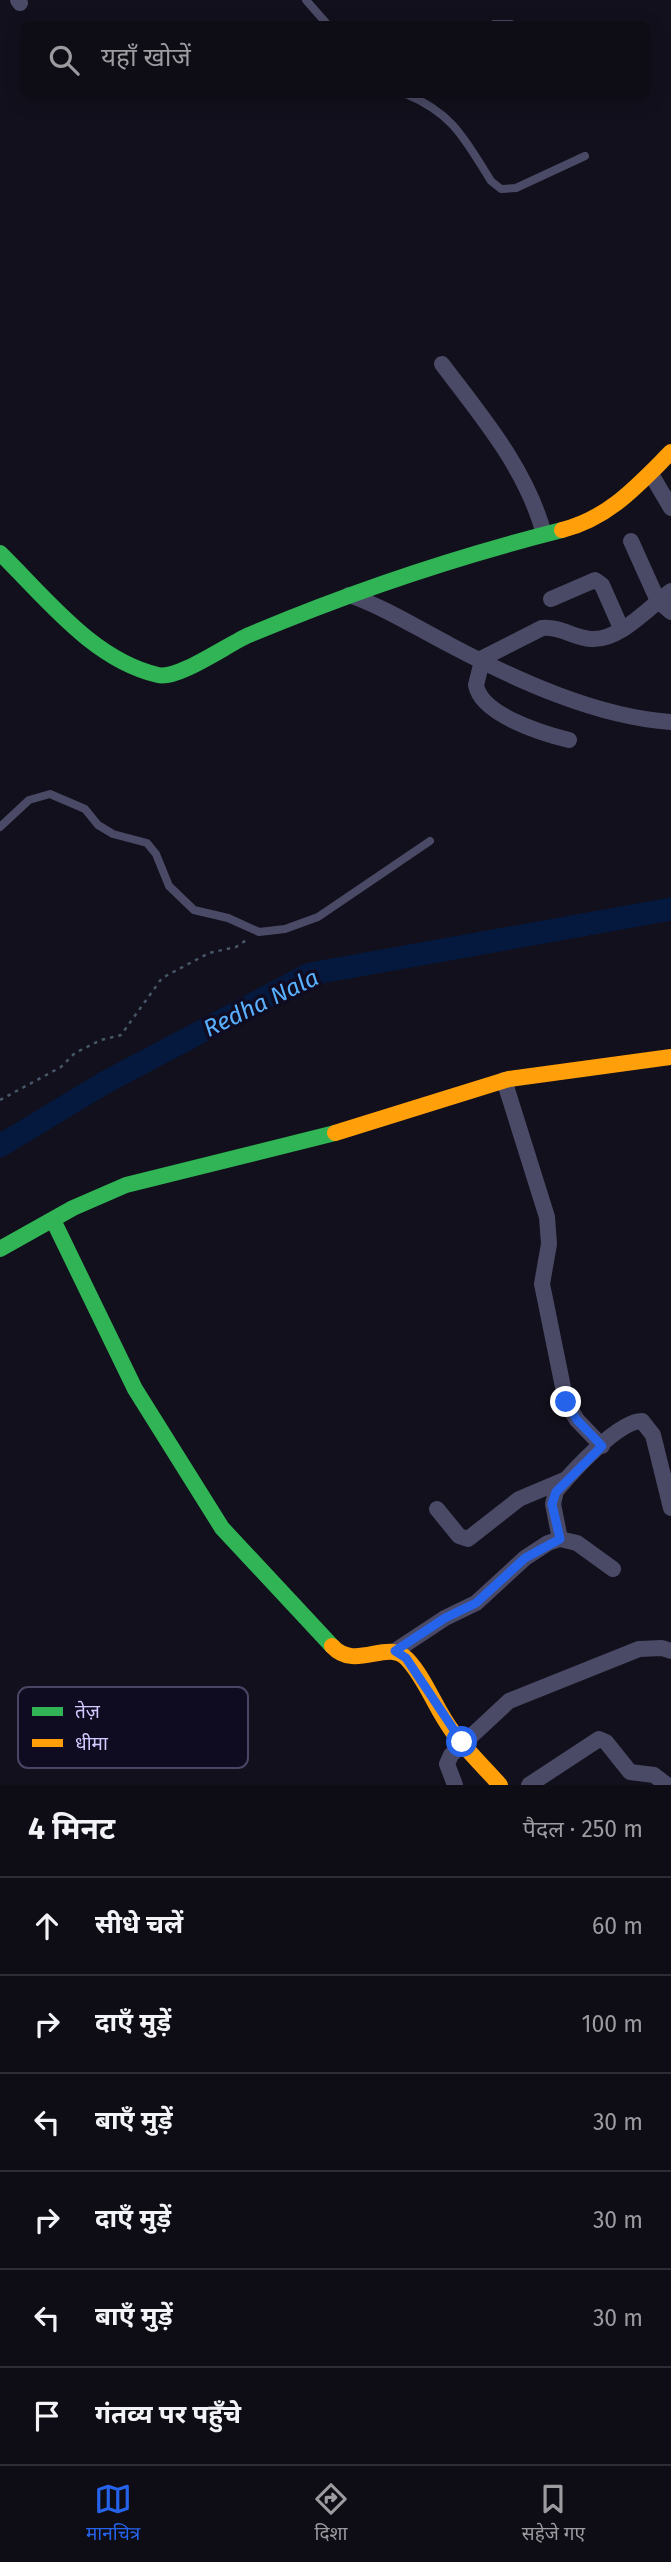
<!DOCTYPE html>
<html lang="hi">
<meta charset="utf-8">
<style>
:root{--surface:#0e0c15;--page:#1c1a22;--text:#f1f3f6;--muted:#9b9ba0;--line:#2e2c34;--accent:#2563eb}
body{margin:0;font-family:"Fira Sans","Noto Sans Devanagari",sans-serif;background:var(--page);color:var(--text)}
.stop{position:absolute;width:21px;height:21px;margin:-16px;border:5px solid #2563eb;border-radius:50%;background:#fff}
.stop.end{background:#2563eb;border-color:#fff;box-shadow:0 2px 7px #0008}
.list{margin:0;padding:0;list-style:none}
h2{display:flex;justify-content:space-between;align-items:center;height:91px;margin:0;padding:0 28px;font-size:30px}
h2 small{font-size:23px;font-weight:400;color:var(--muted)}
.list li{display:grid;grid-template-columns:46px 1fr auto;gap:21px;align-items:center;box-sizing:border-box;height:98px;padding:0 28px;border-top:2px solid var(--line)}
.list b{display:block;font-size:26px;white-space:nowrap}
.list em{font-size:23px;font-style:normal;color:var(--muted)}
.icon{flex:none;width:38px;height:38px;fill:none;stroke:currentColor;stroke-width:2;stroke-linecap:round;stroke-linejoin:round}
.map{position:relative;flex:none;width:671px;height:1785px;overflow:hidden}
.search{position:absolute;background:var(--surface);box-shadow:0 4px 18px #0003;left:21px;right:21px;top:21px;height:77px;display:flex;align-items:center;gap:18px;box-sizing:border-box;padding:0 24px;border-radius:10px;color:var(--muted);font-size:26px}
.sheet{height:679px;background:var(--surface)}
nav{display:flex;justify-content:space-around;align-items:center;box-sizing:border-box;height:98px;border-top:2px solid var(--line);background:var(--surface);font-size:19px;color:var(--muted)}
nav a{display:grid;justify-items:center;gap:4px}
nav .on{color:var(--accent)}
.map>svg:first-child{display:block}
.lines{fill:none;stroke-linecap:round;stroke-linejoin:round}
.river{stroke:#05193e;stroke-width:23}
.path{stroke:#465768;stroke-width:2.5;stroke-dasharray:3.5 5;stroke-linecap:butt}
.lane{stroke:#4b4a66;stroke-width:8}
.street{stroke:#4b4a66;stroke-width:16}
.fast{stroke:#30b455;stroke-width:16}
.slow{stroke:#ff9f0a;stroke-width:16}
.route{stroke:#2563eb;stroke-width:9}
.labels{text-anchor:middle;stroke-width:7;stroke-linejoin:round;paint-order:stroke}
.water-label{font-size:24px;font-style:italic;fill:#59b1ff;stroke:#0f0b21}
.key{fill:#0f0b21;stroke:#494564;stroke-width:2}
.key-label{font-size:19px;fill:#d1cbff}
</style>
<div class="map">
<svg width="671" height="1785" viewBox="0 0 671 1785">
<rect width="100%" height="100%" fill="#12101c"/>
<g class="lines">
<path class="river" d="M0 1146 104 1083 310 974 671 909"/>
<path class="path" d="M0 1100 61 1067 75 1053 101 1040 121 1035 162 978 209 953 236 947 248 939"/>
<g class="lane">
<path d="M306 0 327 24"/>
<path d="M494 24H511"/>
<path d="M406 94C454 114 465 140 491 181L501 189 516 188 585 156"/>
<path d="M0 827 29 800 50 794 85 809 98 825 113 834 147 843 156 854 169 886 194 910 228 918 259 932 285 929 318 917 430 841"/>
</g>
<g class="street">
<path d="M18 0 20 3"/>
<path d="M442 364C482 417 526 468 544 534"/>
<path d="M651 474 671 508"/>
<path d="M631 541 658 601 671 612"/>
<path d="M349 595C384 607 417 628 450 645 516 680 597 717 671 722"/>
<path d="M551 599 595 580 602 585 621 628"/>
<path d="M479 660 542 628C560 626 574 638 591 639 620 641 649 607 671 591"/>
<path d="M482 661 476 685C481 715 544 734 569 740"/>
<path d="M504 1080 547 1217 549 1244 542 1284 566 1402 577 1420 602 1446"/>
<path d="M437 1509 459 1536 468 1539 519 1499 564 1480"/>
<path d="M560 1539 553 1504 556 1491C572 1472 618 1421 642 1421L653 1435 671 1508"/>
<path d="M395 1651 445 1618 476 1603 525 1558 548 1543 560 1539 577 1543 613 1569"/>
<path d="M455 1785 447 1764 451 1755 509 1701 639 1649 662 1648 671 1651"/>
<path d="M529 1785 599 1739 606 1742 630 1772 654 1775 667 1785"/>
</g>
<g class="fast">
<path d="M0 553C46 598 93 660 158 675 178 680 228 644 249 635 351 592 455 557 562 530"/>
<path d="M53 1220 135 1389 222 1528 332 1646"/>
<path d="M0 1249 73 1208 126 1185 335 1133"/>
</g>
<g class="slow">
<path d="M562 530C609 518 637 486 671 452"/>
<path d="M335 1133 509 1079 671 1057"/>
<path d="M332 1646C356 1672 387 1638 407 1659 426 1679 436 1710 453 1732 467 1751 485 1768 500 1785"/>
</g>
</g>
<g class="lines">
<path class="route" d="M462 1742 406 1658 395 1651 445 1618 476 1603 525 1558 560 1539 552 1504 556 1492 602 1446 577 1420 566 1402"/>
</g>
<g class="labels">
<g class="water-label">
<text transform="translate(261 1003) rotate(-26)" y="8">Redha Nala</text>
</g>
</g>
<rect x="18" y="1687" width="230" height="81" rx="10" class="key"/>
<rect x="32" y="1707" width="31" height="9" fill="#30b455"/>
<rect x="32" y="1739" width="31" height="8" fill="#ff9f0a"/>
<g class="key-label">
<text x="75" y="1718">तेज़</text>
<text x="75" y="1750">धीमा</text>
</g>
</svg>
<div class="stop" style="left:462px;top:1742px"></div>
<div class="stop end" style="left:566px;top:1402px"></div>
<div class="search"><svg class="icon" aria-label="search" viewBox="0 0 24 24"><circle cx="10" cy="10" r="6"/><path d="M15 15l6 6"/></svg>यहाँ खोजें</div>
</div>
<section class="sheet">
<h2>4 मिनट<small>पैदल · 250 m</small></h2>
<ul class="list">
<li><svg class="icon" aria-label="ahead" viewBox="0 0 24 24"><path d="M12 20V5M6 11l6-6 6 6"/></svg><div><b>सीधे चलें</b></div><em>60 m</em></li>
<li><svg class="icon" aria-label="right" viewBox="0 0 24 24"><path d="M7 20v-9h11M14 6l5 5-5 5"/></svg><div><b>दाएँ मुड़ें</b></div><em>100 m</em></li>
<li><svg class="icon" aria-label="left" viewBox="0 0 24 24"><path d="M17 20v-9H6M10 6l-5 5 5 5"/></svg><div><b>बाएँ मुड़ें</b></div><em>30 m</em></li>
<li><svg class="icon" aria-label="right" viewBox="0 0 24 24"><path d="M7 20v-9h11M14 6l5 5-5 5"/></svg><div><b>दाएँ मुड़ें</b></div><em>30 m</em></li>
<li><svg class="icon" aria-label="left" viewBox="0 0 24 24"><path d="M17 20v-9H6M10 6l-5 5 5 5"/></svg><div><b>बाएँ मुड़ें</b></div><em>30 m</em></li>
<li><svg class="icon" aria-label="arrive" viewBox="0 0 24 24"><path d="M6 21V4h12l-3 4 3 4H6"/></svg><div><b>गंतव्य पर पहुँचे</b></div></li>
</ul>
</section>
<nav>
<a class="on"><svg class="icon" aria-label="map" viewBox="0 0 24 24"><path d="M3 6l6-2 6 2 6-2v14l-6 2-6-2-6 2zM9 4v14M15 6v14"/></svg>मानचित्र</a>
<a><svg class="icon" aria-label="directions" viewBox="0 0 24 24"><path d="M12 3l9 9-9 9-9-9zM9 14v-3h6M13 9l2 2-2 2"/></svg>दिशा</a>
<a><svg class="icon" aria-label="saved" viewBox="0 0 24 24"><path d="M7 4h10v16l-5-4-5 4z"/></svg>सहेजे गए</a>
</nav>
